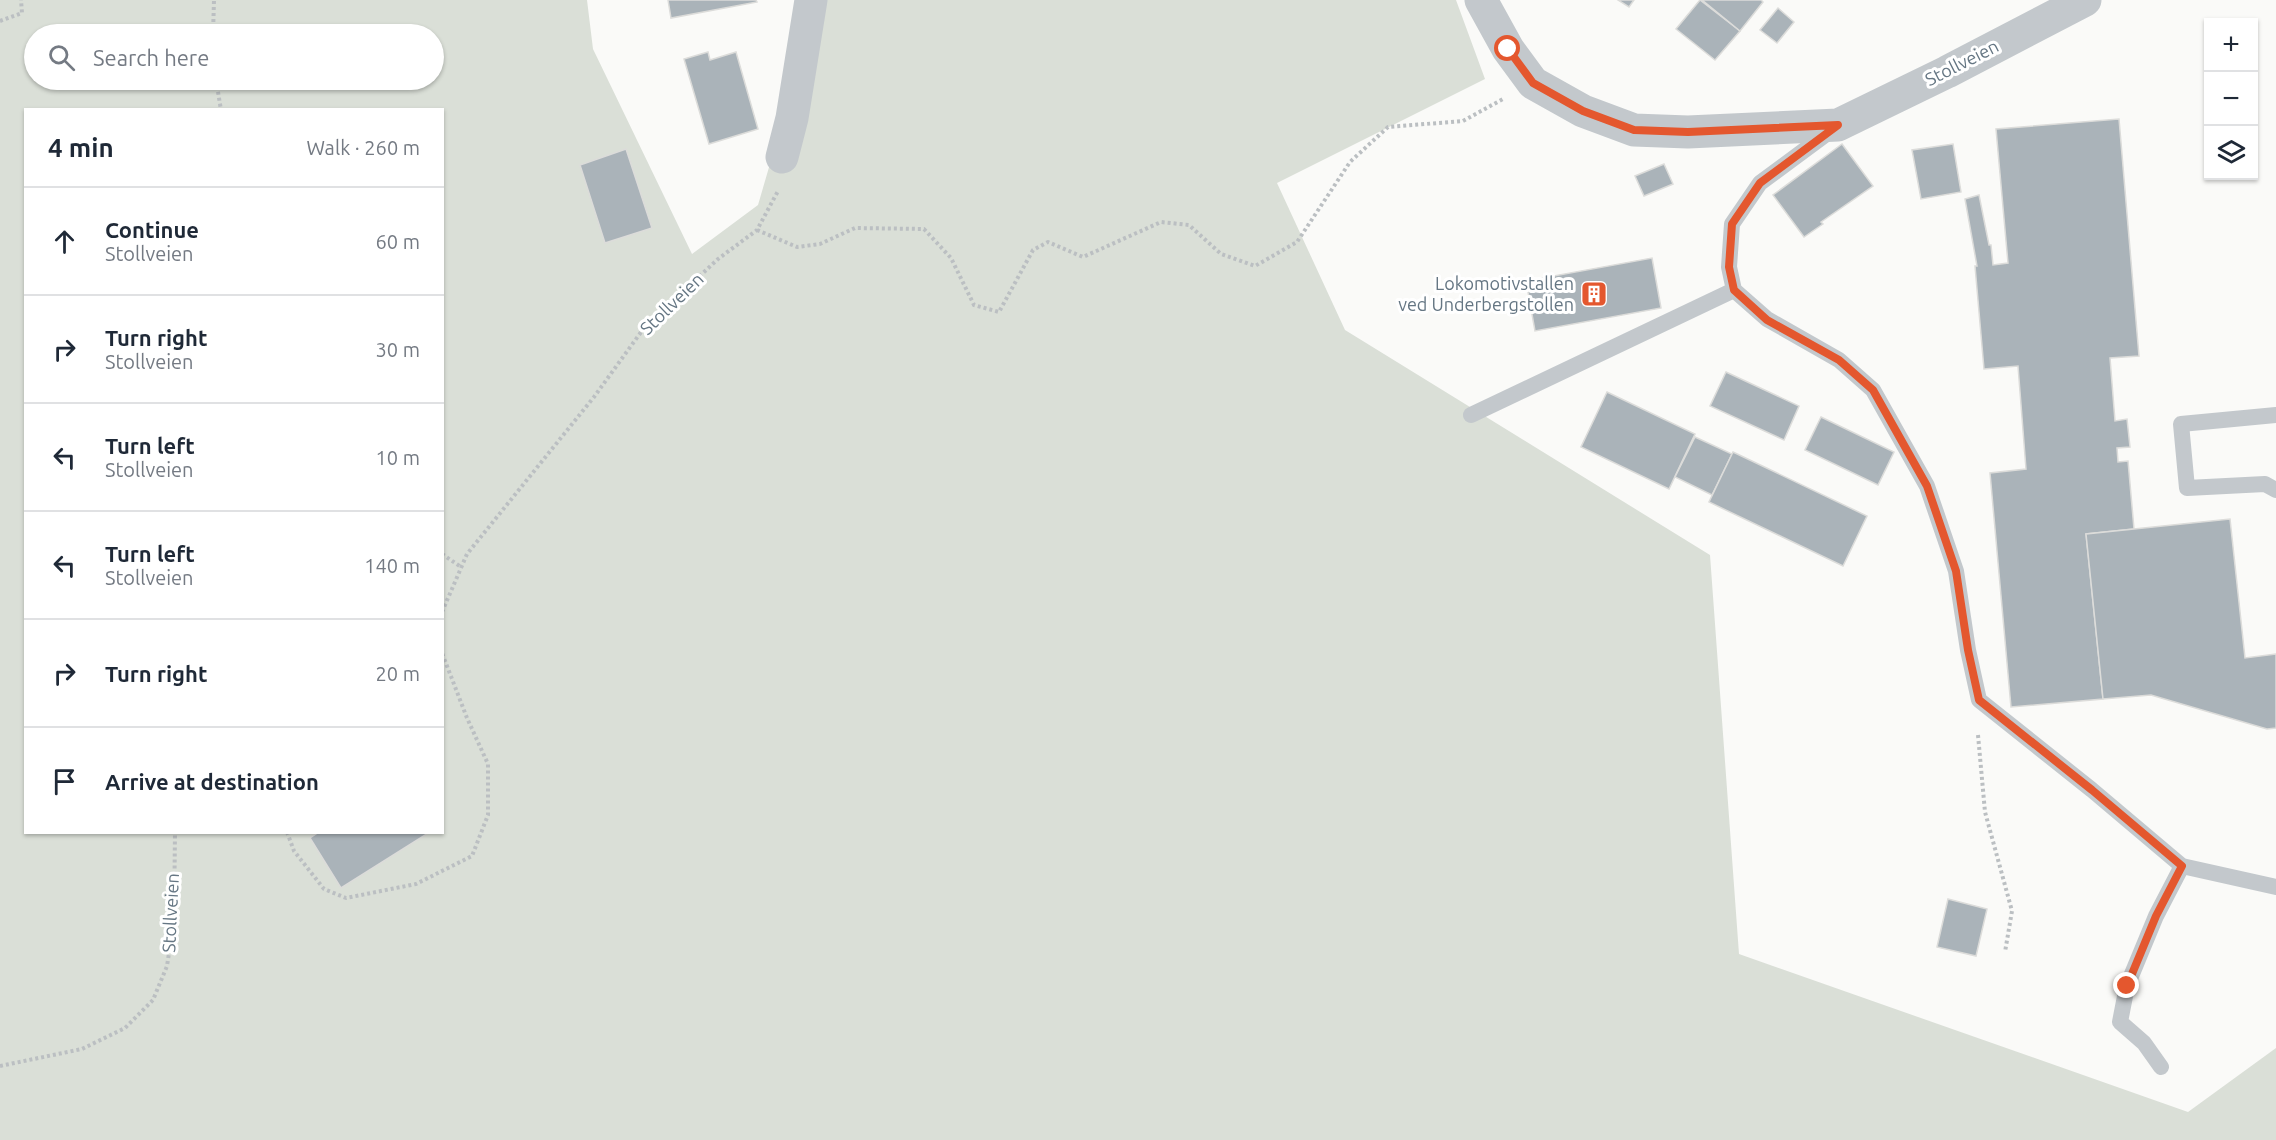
<!DOCTYPE html>
<meta charset="utf-8">
<style>
:root{--surface:#fff;--page:#f6f6f7;--text:#1f2937;--muted:#747a83;--line:#e0e1e3}
body{margin:0;font-family:Ubuntu,sans-serif;background:var(--page);color:var(--text)}
.controls{position:absolute;right:18px;top:18px;display:grid;overflow:hidden;border-radius:0px;box-shadow:0 2px 4px #0004}
.controls button{width:54px;height:54px;display:grid;place-items:center;padding:0;border:0;border-bottom:2px solid var(--line);background:var(--surface);color:var(--text);font:30px sans-serif}
.stop{position:absolute;width:18px;height:18px;margin:-14px;border:4px solid #e4572e;border-radius:50%;background:#fff}
.stop.end{background:#e4572e;border-color:#fff;box-shadow:0 2px 6px #0008}
.list{margin:0;padding:0;list-style:none}
h2{display:flex;justify-content:space-between;align-items:center;height:78px;margin:0;padding:0 24px;font-size:26px}
h2 small{font-size:20px;font-weight:400;color:var(--muted)}
.list li{display:grid;grid-template-columns:39px 1fr auto;gap:18px;align-items:center;box-sizing:border-box;height:108px;padding:0 24px;border-top:2px solid var(--line)}
.list b{display:block;font-size:22px;white-space:nowrap}
.list p{margin:0;font-size:20px;white-space:nowrap;color:var(--muted)}
.list em{font-size:20px;font-style:normal;color:var(--muted)}
.icon{flex:none;width:33px;height:33px;fill:none;stroke:currentColor;stroke-width:2;stroke-linecap:round;stroke-linejoin:round}
.map{position:relative;flex:none;width:2276px;height:1140px;overflow:hidden}
.search{position:absolute;background:var(--surface);box-shadow:0 2px 4px #0004;left:24px;top:24px;width:420px;height:66px;display:flex;align-items:center;gap:15px;box-sizing:border-box;padding:0 21px;border-radius:33px;color:var(--muted);font-size:22px}
.panel{position:absolute;background:var(--surface);box-shadow:0 2px 4px #0004;left:24px;top:108px;width:420px;height:726px;border-radius:0px}
.map>svg:first-child{display:block}
.green{fill:#dadfd7;fill-rule:evenodd}
.building{fill:#aab3b9;stroke:#dcdcda;stroke-width:1.5}
.lines{fill:none;stroke-linecap:round;stroke-linejoin:round}
.path{stroke:#bbbfc2;stroke-width:4;stroke-dasharray:3 3;stroke-linecap:butt}
.lane{stroke:#c3c8cc;stroke-width:16}
.street{stroke:#c3c8cc;stroke-width:33}
.route{stroke:#e4572e;stroke-width:8}
.labels{text-anchor:middle;stroke-width:6;stroke-linejoin:round;paint-order:stroke}
.street-label{font-size:18px;fill:#657683;stroke:#fff}
.poi-label{font-size:18px;fill:#657683;stroke:#fff;text-anchor:end}
</style>
<div class="map">
<svg width="2276" height="1140" viewBox="0 0 2276 1140">
<rect width="100%" height="100%" fill="#fafaf8"/>
<path class="green" d="M0 0H587L593 49 692 254 758 205 816 6 815 0H1456L1485 79 1277 183 1345 330 1710 555 1739 954 2188 1112 2276 1048V1140H0ZM34 34H434V80H34ZM26 110H442V832H26Z"/>
<g class="building">
<path d="M668 0H756L757 2 671 18Z"/>
<path d="M1618 0H1634L1629 7Z"/>
<path d="M1700 0 1740 31 1715 60 1676 29Z"/>
<path d="M1702 0H1761L1763 2 1740 31Z"/>
<path d="M1778 8 1794 22 1777 43 1760 30Z"/>
<path d="M708 52 710 60 736 52 758 129 709 144 684 59Z"/>
<path d="M2119 119 2139 356 2110 358 2115 421 2127 419 2130 447 2117 448 2118 462 2128 461 2134 529 2086 534 2103 699 2011 707 1990 473 2026 469 2018 366 1984 369 1975 266H1977L1965 199 1979 195 1989 245H1991L1993 265 2008 263 1996 129Z"/>
<path d="M1842 144 1873 186 1821 222 1823 224 1804 237 1773 195Z"/>
<path d="M1953 144 1961 192 1921 199 1912 150Z"/>
<path d="M626 149 652 228 605 243 580 165Z"/>
<path d="M1664 164 1673 184 1644 196 1635 176Z"/>
<path d="M1652 258 1661 308 1535 331 1526 281Z"/>
<path d="M1726 372 1799 406 1784 440 1710 406Z"/>
<path d="M1607 392 1695 434 1669 489 1581 447Z"/>
<path d="M1821 417 1894 452 1878 485 1805 450Z"/>
<path d="M1695 437 1732 454 1712 495 1675 477Z"/>
<path d="M1733 452 1867 516 1843 566 1709 502Z"/>
<path d="M2230 519 2245 658 2276 654V728L2267 729 2151 695 2103 699 2086 534Z"/>
<path d="M319 832H430L341 888 310 838Z"/>
<path d="M1948 899 1987 909 1976 956 1937 947Z"/>
</g>
<g class="lines">
<g class="path">
<path d="M0 21 22 13 21 0"/>
<path d="M213 34 214 0"/>
<path d="M216 80 221 110"/>
<path d="M757 230 797 247 820 244 855 228 924 229 951 258 974 305 999 312 1033 250 1048 242 1083 257 1161 222 1189 225 1221 254 1255 266 1297 242 1350 162 1388 127 1463 121 1503 99"/>
<path d="M442 554 461 567"/>
<path d="M442 612 467 554 594 397 644 328 718 259 757 230 778 191"/>
<path d="M1978 735 1985 812 2012 911 2005 952"/>
<path d="M287 832 294 851 324 889 346 898 416 884 472 856 488 815V764L467 718 442 653"/>
<path d="M0 1066 82 1049 125 1028 153 1000 167 966 174 921 175 832"/>
</g>
<g class="lane">
<path d="M1833 129 1760 183 1732 224 1729 267 1734 290 1767 319 1839 360 1873 390 1927 486 1956 571 1968 650 1979 700 2092 790 2182 866 2276 887"/>
<path d="M1471 415 1734 290"/>
<path d="M2276 415 2181 424 2187 488 2265 484 2276 490"/>
<path d="M2161 1067 2144 1043 2120 1022 2127 986 2156 916 2182 866"/>
</g>
<g class="street">
<path d="M1481 0 1508 49 1533 83 1583 111 1634 130 1688 132 1838 125 1947 72 2085 0"/>
<path d="M782 157 792 118 811 0"/>
</g>
</g>
<g class="lines">
<path class="route" d="M1508 49 1533 83 1583 111 1634 130 1688 132 1838 125 1760 183 1732 224 1729 267 1734 290 1767 320 1839 360 1873 390 1927 486 1956 571 1968 650 1979 700 2092 790 2182 866 2156 916 2127 986"/>
</g>
<defs>
<symbol id="building-square" viewBox="-11 -11 22 22"><rect x="-9" y="-9" width="18" height="18" rx="4" fill="#e4572e" stroke="#fff"/><path d="M-4-6H4V6H1V3H-1V6H-4ZM-2.5-4.3h1.7v1.8h-1.7ZM.8-4.3h1.7v1.8H.8ZM-2.5-1h1.7V.8h-1.7ZM.8-1h1.7V.8H.8Z" fill="#fff"/></symbol>
</defs>
<g fill-rule="evenodd">
<use href="#building-square" x="1579" y="279" width="30" height="30"/>
</g>
<g class="labels">
<g class="street-label">
<text transform="translate(1962 63) rotate(-27)" y="6">Stollveien</text>
<text transform="translate(672 304) rotate(-44)" y="6">Stollveien</text>
<text transform="translate(171 913) rotate(-87)" y="6">Stollveien</text>
</g>
<g class="poi-label">
<text x="1574" y="290">Lokomotivstallen<tspan x="1574" dy="21">ved Underbergstollen</tspan></text>
</g>
</g>
</svg>
<div class="controls">
<button>+</button>
<button>−</button>
<button><svg class="icon" aria-label="layers" viewBox="0 0 24 24"><path d="M12 4l9 5-9 5-9-5zM3 14l9 5 9-5"/></svg></button>
</div>
<div class="stop" style="left:1508px;top:49px"></div>
<div class="stop end" style="left:2127px;top:986px"></div>
<div class="search"><svg class="icon" aria-label="search" viewBox="0 0 24 24"><circle cx="10" cy="10" r="6"/><path d="M15 15l6 6"/></svg>Search here</div>
<section class="panel">
<h2>4 min<small>Walk · 260 m</small></h2>
<ul class="list">
<li><svg class="icon" aria-label="ahead" viewBox="0 0 24 24"><path d="M12 20V5M6 11l6-6 6 6"/></svg><div><b>Continue</b><p>Stollveien</p></div><em>60 m</em></li>
<li><svg class="icon" aria-label="right" viewBox="0 0 24 24"><path d="M7 20v-9h11M14 6l5 5-5 5"/></svg><div><b>Turn right</b><p>Stollveien</p></div><em>30 m</em></li>
<li><svg class="icon" aria-label="left" viewBox="0 0 24 24"><path d="M17 20v-9H6M10 6l-5 5 5 5"/></svg><div><b>Turn left</b><p>Stollveien</p></div><em>10 m</em></li>
<li><svg class="icon" aria-label="left" viewBox="0 0 24 24"><path d="M17 20v-9H6M10 6l-5 5 5 5"/></svg><div><b>Turn left</b><p>Stollveien</p></div><em>140 m</em></li>
<li><svg class="icon" aria-label="right" viewBox="0 0 24 24"><path d="M7 20v-9h11M14 6l5 5-5 5"/></svg><div><b>Turn right</b></div><em>20 m</em></li>
<li><svg class="icon" aria-label="arrive" viewBox="0 0 24 24"><path d="M6 21V4h12l-3 4 3 4H6"/></svg><div><b>Arrive at destination</b></div></li>
</ul>
</section>
</div>
